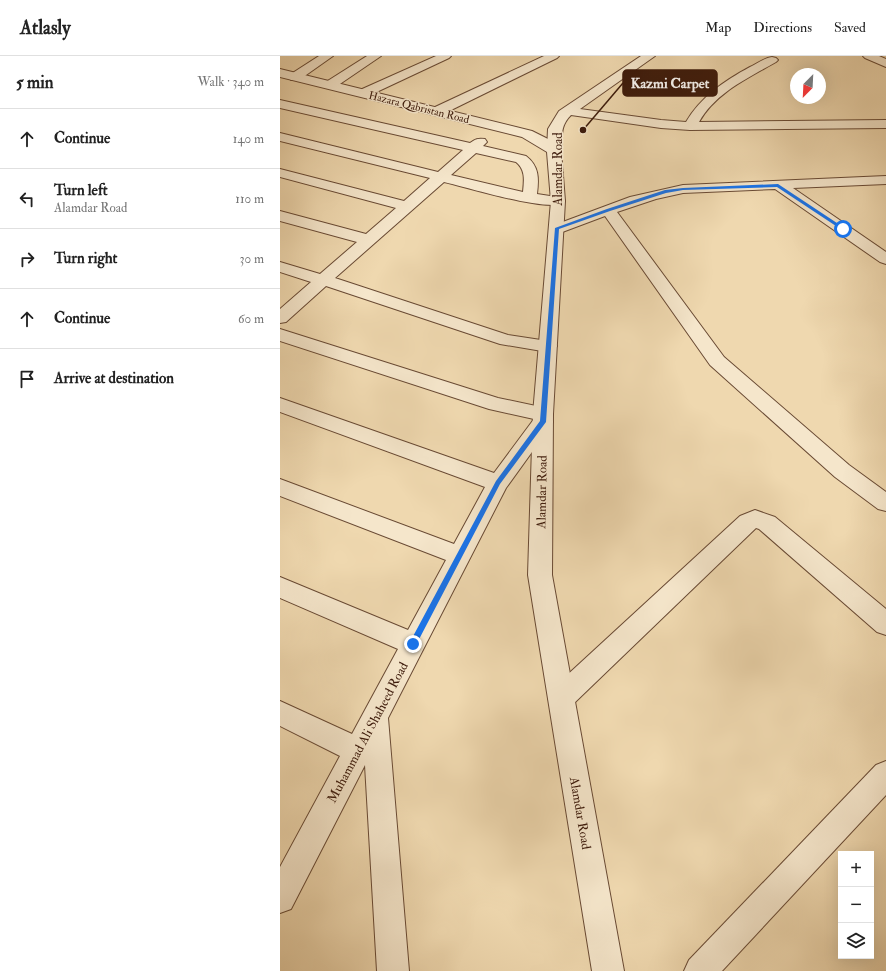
<!DOCTYPE html>
<meta charset="utf-8">
<style>
:root{--surface:#fff;--page:#f6f6f6;--text:#222;--muted:#767676;--line:#e0e0e0}
body{margin:0;font-family:"IM FELL Double Pica",serif;background:var(--page);color:var(--text)}
.controls{position:absolute;right:12px;bottom:12px;display:grid;overflow:hidden;border-radius:0px;box-shadow:0 4px 16px #0002}
.controls button{width:36px;height:36px;display:grid;place-items:center;padding:0;border:0;border-bottom:1px solid var(--line);background:var(--surface);color:var(--text);font:20px sans-serif}
.compass{position:absolute;left:510px;top:12px;width:36px;height:36px;border-radius:50%;background:var(--surface);box-shadow:0 4px 16px #0002;rotate:204deg}
.stop{position:absolute;width:12px;height:12px;margin:-9px;border:3px solid #1a73e8;border-radius:50%;background:#fff}
.stop.end{background:#1a73e8;border-color:#fff;box-shadow:0 1px 4px #0008}
.list{margin:0;padding:0;list-style:none}
h2{display:flex;justify-content:space-between;align-items:center;height:52px;margin:0;padding:0 16px;font-size:17px}
h2 small{font-size:13px;font-weight:400;color:var(--muted)}
.list li{display:grid;grid-template-columns:26px 1fr auto;gap:12px;align-items:center;box-sizing:border-box;height:60px;padding:0 16px;border-top:1px solid var(--line)}
.list b{display:block;font-size:15px;white-space:nowrap}
.list p{margin:0;font-size:13px;white-space:nowrap;color:var(--muted)}
.list em{font-size:13px;font-style:normal;color:var(--muted)}
.icon{flex:none;width:22px;height:22px;fill:none;stroke:currentColor;stroke-width:2;stroke-linecap:round;stroke-linejoin:round}
.map{position:relative;flex:none;width:606px;height:915px;overflow:hidden}
header{display:flex;align-items:center;gap:24px;box-sizing:border-box;height:56px;padding:0 20px;background:var(--surface);border-bottom:1px solid var(--line)}
header strong{font-size:19px}
nav{display:flex;gap:22px;margin-inline-start:auto;font-size:14px}
main{display:flex}
aside{flex:1;background:var(--surface)}
.map>svg:first-child{display:block}
.lines{fill:none;stroke-linecap:round;stroke-linejoin:round}
.minor-casing{stroke:#694a34;stroke-width:2}
.tertiary-casing{stroke:#694a34;stroke-width:2}
.minor{fill:#f5e6cb;fill-rule:evenodd}
.tertiary{fill:#f5e6cb;fill-rule:evenodd}
.route{fill:#1a73e8}
.labels{text-anchor:middle;stroke-width:3;stroke-linejoin:round;paint-order:stroke}
.far-street-label{font-size:11px;fill:#3c1a0b;stroke:#f5e6cb}
.street-label{font-size:13px;fill:#3c1a0b;stroke:#f5e6cb}
.leader{fill:none;stroke:#3c1a0b;stroke-width:1.5}
.callout-dot{fill:#3c1a0b;stroke:#f5e6cb;stroke-width:1.5}
.callout{fill:#3c1a0b;stroke:#3c1a0b;stroke-width:1.5}
.callout-label{font-size:14px;text-anchor:middle;font-weight:bold;fill:#fff}
</style>
<header>
<strong>Atlasly</strong>
<nav><a>Map</a><a>Directions</a><a>Saved</a></nav>
</header>
<main>
<aside>
<h2>5 min<small>Walk · 340 m</small></h2>
<ul class="list">
<li><svg class="icon" aria-label="ahead" viewBox="0 0 24 24"><path d="M12 20V5M6 11l6-6 6 6"/></svg><div><b>Continue</b></div><em>140 m</em></li>
<li><svg class="icon" aria-label="left" viewBox="0 0 24 24"><path d="M17 20v-9H6M10 6l-5 5 5 5"/></svg><div><b>Turn left</b><p>Alamdar Road</p></div><em>110 m</em></li>
<li><svg class="icon" aria-label="right" viewBox="0 0 24 24"><path d="M7 20v-9h11M14 6l5 5-5 5"/></svg><div><b>Turn right</b></div><em>30 m</em></li>
<li><svg class="icon" aria-label="ahead" viewBox="0 0 24 24"><path d="M12 20V5M6 11l6-6 6 6"/></svg><div><b>Continue</b></div><em>60 m</em></li>
<li><svg class="icon" aria-label="arrive" viewBox="0 0 24 24"><path d="M6 21V4h12l-3 4 3 4H6"/></svg><div><b>Arrive at destination</b></div></li>
</ul>
</aside>
<div class="map">
<svg width="606" height="915" viewBox="0 0 606 915">
<rect width="100%" height="100%" fill="#efd8af"/>
<filter id="stains"><feTurbulence type="fractalNoise" baseFrequency=".005" numOctaves="4"/><feColorMatrix values="0 0 0 0 .2 0 0 0 0 .09 0 0 0 0 .02 0 0 0 .5 -.17"/></filter>
<radialGradient id="worn" r=".72"><stop offset=".6" stop-color="#630" stop-opacity="0"/><stop offset="1" stop-color="#630" stop-opacity=".3"/></radialGradient>
<g class="lines">
<defs>
<g id="minor">
<path d="M39 0H53L19 24H11L9 21 11 18Z"/>
<path d="M87 0H101L54 32H46L44 29 46 26Z"/>
<path d="M156 0H171L169 2 88 40H80L78 37 80 34Z"/>
<path d="M264 0H279L277 2 163 58H153L152 55 153 52Z"/>
<path d="M361 0H375L300 53 381 64 406 66C421 41 444 25 470 11 477 8 484 2 492 1L496 2 498 4 496 6C468 22 435 37 419 66L606 64V72L410 74 381 72 291 59C276 74 286 86 279 97L274 98 269 97 267 94 268 73 279 55Z"/>
<path d="M583 0H599L606 3V11L585 2Z"/>
<path d="M0 44 190 87C195 83 198 82 205 83L207 86 203 90 246 100C259 110 259 122 257 138L283 142 285 145 283 148C259 154 190 132 164 126L55 222 228 279 274 286 277 290 274 294 268 296 220 288 46 230 6 266 0 267V253L31 226 0 216V206L40 218 77 186 0 165V155L86 178 116 152 0 121V113L124 145 150 122 0 85V77L158 116 183 94 0 52ZM196 97 236 106C246 114 244 125 243 136L171 119Z"/>
<path d="M606 120V128L513 132 606 196V208L600 206 495 133 403 137 376 143 337 156 444 301 569 409 606 436V455L598 453 555 421 430 309 325 160 277 178 272 176 269 173 272 170 350 141 403 129Z"/>
<path d="M0 273 218 342 270 353 273 358 271 362 273 366 270 371 226 432 108 662 129 915H97L85 709 11 853 0 857V811L60 700 0 670V645L72 678 118 593 0 542V521L128 574 166 504 0 440V423L174 488 205 431 0 356V342L214 417 254 363 209 353 0 285Z"/>
<path d="M475 454 495 461 606 553V579L597 576 479 473 476 472 290 651 281 654 272 651 268 642 272 633 460 460Z"/>
<path d="M606 705V739L442 915H404L409 904 596 709Z"/>
</g>
<path id="tertiary" d="M0 13 252 75 268 83 281 94 285 145 273 358 272 519 344 915H312L248 519 253 358 271 145 267 96 242 81 0 21Z"/>
</defs>
<use href="#minor" class="minor-casing"/>
<use href="#tertiary" class="tertiary-casing"/>
<use href="#minor" class="minor"/>
<use href="#tertiary" class="tertiary"/>
</g>
<path class="route" d="M498 128 566 173 562 174 497 131 403 134 386 137 330 155 279 173 266 366 220 428 135 591H130V586L216 425 260 365 275 172 327 153 385 134 403 132Z"/>
<g class="labels">
<g class="far-street-label">
<text transform="translate(139 51) rotate(14)" y="4">Hazara Qabristan Road</text>
</g>
<g class="street-label">
<text transform="translate(277 113) rotate(-90)" y="5">Alamdar Road</text>
<text transform="translate(261 436) rotate(-89)" y="5">Alamdar Road</text>
<text transform="translate(87 676) rotate(-62)" y="5">Muhammad Ali Shaheed Road</text>
<text transform="translate(301 757) rotate(80)" y="5">Alamdar Road</text>
</g>
</g>
<path class="leader" d="M303 74L343 27"/>
<circle class="callout-dot" cx="303" cy="74" r="4"/>
<rect class="callout" x="343" y="14" width="94" height="26" rx="4"/>
<g class="callout-label">
<text x="390" y="32">Kazmi Carpet</text>
</g>
<rect width="100%" height="100%" filter="url(#stains)"/>
<rect width="100%" height="100%" fill="url(#worn)"/>
</svg>
<div class="controls">
<button>+</button>
<button>−</button>
<button><svg class="icon" aria-label="layers" viewBox="0 0 24 24"><path d="M12 4l9 5-9 5-9-5zM3 14l9 5 9-5"/></svg></button>
</div>
<svg class="compass" viewBox="-18 -18 36 36"><path d="M0-13l5 13h-10z" fill="#e53935"/><path d="M0 13l5-13h-10z" fill="#767676"/></svg>
<div class="stop" style="left:563px;top:173px"></div>
<div class="stop end" style="left:133px;top:588px"></div>
</div>
</main>
